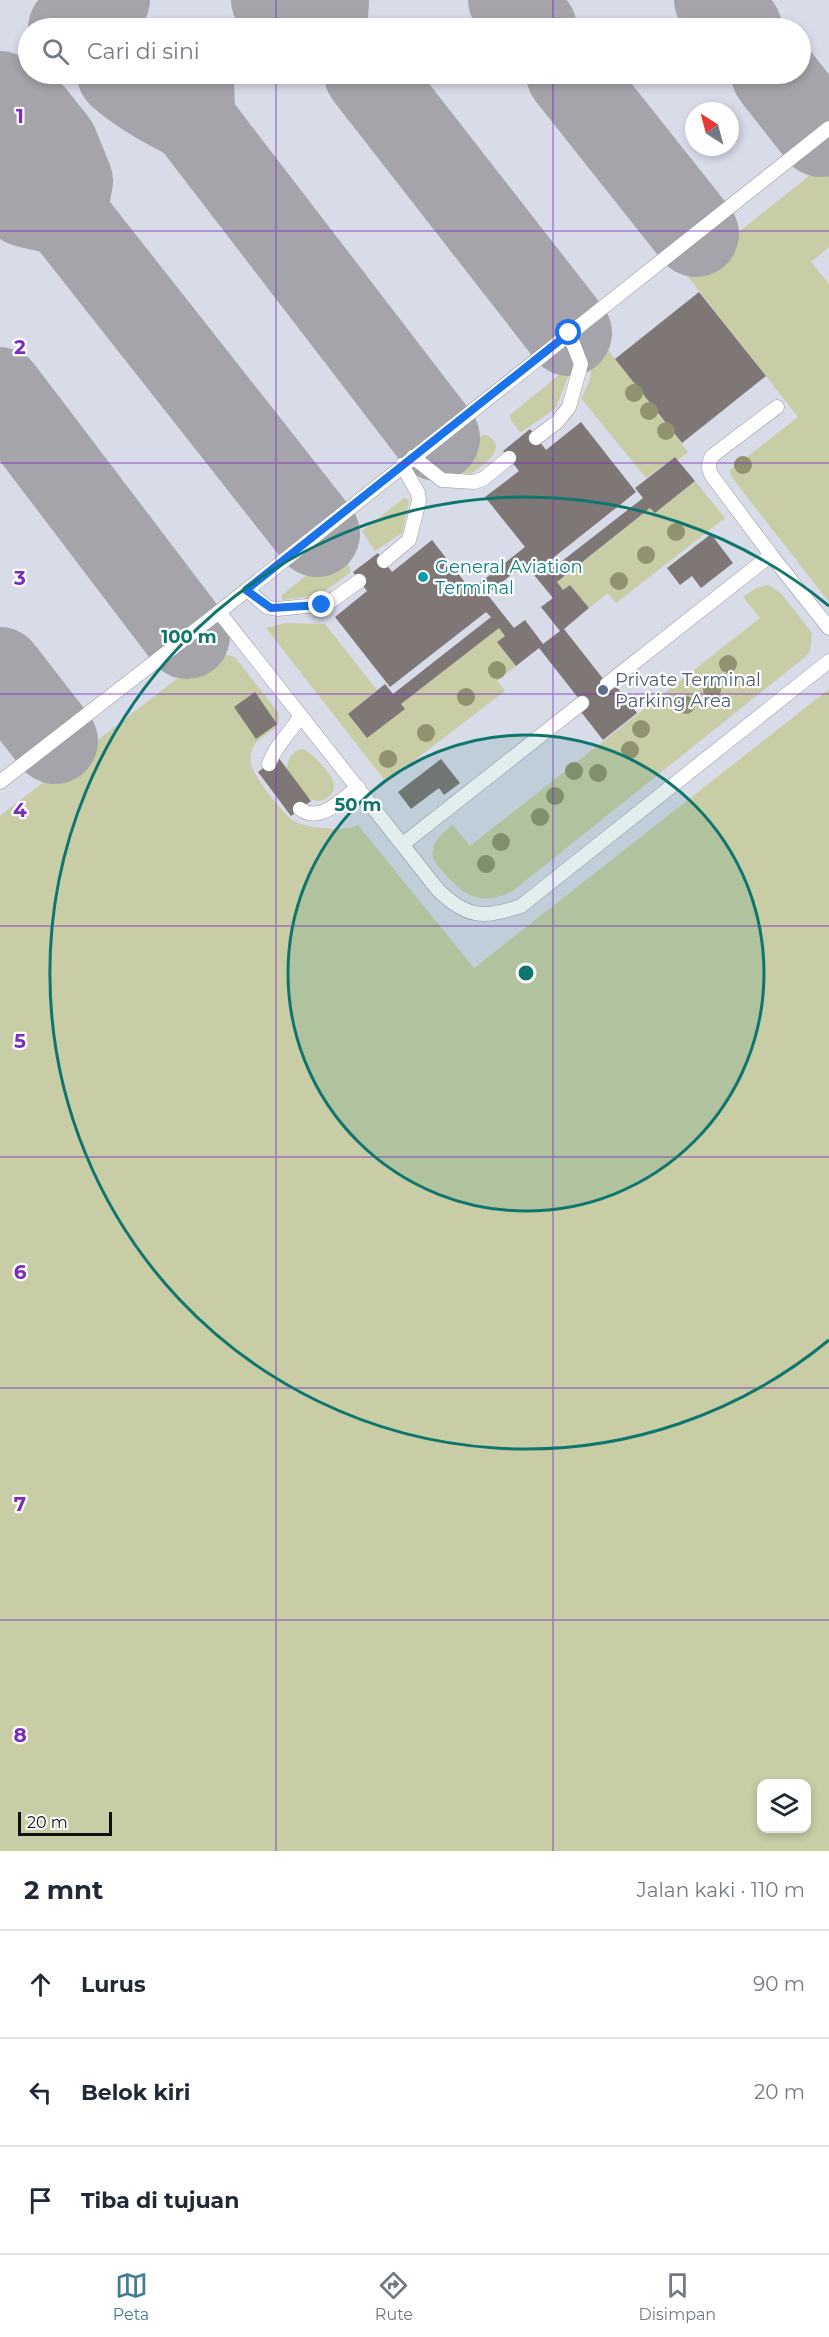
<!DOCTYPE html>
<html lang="id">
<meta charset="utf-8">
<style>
:root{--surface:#fff;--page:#f2f2f3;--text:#1f2937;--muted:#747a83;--line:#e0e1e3;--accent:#407e94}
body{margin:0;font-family:Montserrat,sans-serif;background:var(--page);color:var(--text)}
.controls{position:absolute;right:18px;bottom:18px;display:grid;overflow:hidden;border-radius:12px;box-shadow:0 3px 9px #0003}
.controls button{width:54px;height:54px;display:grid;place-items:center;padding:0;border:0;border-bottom:2px solid var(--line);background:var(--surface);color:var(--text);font:30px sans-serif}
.compass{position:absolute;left:685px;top:102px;width:54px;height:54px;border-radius:50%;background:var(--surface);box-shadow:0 3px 9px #0003;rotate:324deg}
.scale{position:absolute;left:18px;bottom:15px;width:94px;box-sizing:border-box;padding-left:6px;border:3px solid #0f0f11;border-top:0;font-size:16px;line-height:21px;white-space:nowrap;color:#0f0f11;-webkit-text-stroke:4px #fff;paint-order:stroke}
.stop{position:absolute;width:18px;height:18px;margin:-14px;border:4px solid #1a73e8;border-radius:50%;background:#fff}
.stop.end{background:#1a73e8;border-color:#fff;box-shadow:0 2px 6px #0008}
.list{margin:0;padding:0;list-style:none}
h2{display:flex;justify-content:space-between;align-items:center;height:78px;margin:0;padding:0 24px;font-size:26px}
h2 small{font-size:20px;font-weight:400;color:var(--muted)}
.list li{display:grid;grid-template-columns:39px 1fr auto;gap:18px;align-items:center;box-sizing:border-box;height:108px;padding:0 24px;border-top:2px solid var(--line)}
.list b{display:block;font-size:22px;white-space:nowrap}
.list em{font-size:20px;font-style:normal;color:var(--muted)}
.icon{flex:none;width:33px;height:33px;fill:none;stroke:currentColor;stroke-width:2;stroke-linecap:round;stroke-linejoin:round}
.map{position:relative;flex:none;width:829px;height:1851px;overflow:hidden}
.search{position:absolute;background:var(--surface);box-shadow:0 3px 9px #0003;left:18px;right:18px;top:18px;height:66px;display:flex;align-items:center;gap:15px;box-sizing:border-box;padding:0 21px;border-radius:33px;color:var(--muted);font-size:22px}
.sheet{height:402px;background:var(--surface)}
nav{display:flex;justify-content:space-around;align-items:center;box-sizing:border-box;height:84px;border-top:2px solid var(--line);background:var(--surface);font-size:16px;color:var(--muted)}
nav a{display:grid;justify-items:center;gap:3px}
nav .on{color:var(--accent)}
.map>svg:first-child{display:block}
.built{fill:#d8dbe8;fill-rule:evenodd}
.green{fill:#c8cda5;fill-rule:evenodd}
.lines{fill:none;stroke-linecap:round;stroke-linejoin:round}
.taxiway{stroke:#a4a4aa;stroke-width:86}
.building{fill:#7e7776;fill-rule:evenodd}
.service-casing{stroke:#999aa0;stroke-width:15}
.service{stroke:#fff;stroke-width:14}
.tree{fill:#90936e}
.route{stroke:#1a73e8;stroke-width:8}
.grid{fill:none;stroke:#7b2cbf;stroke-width:1.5;stroke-opacity:0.55}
.ring{fill:none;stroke:#0f766e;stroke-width:3}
.culture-dot{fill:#0f9aa8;stroke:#fff;stroke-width:2}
.service-dot{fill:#5c6f8a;stroke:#fff;stroke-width:2}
.labels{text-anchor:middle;stroke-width:4.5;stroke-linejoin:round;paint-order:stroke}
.culture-label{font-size:18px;fill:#0d838f;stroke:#fff;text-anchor:start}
.service-label{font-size:18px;fill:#4e5e75;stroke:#fff;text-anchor:start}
.grid-label{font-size:20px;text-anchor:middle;font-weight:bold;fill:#7b2cbf;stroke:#fff;stroke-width:4.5;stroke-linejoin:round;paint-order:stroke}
.centre{fill:#0f766e;stroke:#fff;stroke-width:3}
.ring-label{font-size:18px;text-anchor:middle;font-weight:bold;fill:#0f766e;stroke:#fff;stroke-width:4.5;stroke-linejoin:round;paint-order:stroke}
</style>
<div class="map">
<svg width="829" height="1851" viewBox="0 0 829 1851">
<rect width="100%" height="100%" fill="#e6e7ed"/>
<path class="built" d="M0 0H829V689L474 968 362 830 0 907ZM28 28H800V74H28ZM694 111H730V147H694Z"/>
<g class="green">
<path d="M829 160V247L811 262 829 284V602L730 475V470L734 467 798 417 686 274Z"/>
<path d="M601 341 688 452 678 460 675 457 646 478 581 398C594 378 590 371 592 350Z"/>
<path d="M570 366 571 369 556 408 523 431 520 432 511 420 510 415Z"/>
<path d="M484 434C512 446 484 465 470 474L445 470 446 465Z"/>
<path d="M695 481 725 518 616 603 608 593 589 608 570 585 563 590 557 582 650 508 655 513Z"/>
<path d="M404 498H407L409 502 402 533 375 551 362 531Z"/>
<path d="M335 552C342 554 351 566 350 573L319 595 282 600V595Z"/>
<path d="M768 585 781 593 812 633 810 652 805 657 514 890C483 908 462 896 442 870 436 864 431 858 433 850 435 838 444 832 453 825L470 846 760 618 743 597 756 588Z"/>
<path d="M285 623 325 624 377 690 348 714 367 738 404 709 401 704 499 628 505 636 497 642 516 666 497 681 505 691 386 782 266 628Z"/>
<path d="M210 653H220L235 657 279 714 278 725C271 733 258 738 253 747 250 753 250 763 253 770 259 782 286 819 298 823 310 828 348 832 358 825L474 968 829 689V1851H0V816ZM762 1784H806V1828H762Z"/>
<path d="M303 749C312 753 333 775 334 784 335 796 322 805 311 799 302 794 294 778 287 769 287 760 293 750 303 749Z"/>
</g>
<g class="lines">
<g class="taxiway">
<path d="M274 0 297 11 325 19 326 0"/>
<path d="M511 0 534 28"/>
<path d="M717 0 739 28"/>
<path d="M71 28 107 0"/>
<path d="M120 74C142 93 166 106 192 119L191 74"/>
<path d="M367 74 569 333"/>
<path d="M569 74 696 234"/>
<path d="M774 74 821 134"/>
<path d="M0 94 32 115 55 144 70 181 64 213"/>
<path d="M192 119 437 438"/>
<path d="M0 187 25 204 64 213 317 534"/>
<path d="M0 390 187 636"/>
<path d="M0 670 55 741"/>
</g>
</g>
<g class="building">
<path d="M699 292 766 376 682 443 615 359Z"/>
<path d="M581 422 636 492 543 566 548 572 643 498 635 488 675 457 695 481 655 513 650 508 557 582 563 590 570 585 589 608 564 629 608 685 612 681 637 713 603 740 578 708 583 704 539 648 516 666 497 642 505 636 499 628 401 704 405 709 367 738 348 714 385 684 393 694 491 617 486 612 390 687 335 617 367 591 353 572 378 553 392 572 432 540 471 590 525 547 485 497 519 471 503 451 530 429 546 450ZM525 564 553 598 541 607 560 631 543 644 525 620 514 628 487 594Z"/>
<path d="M711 534 733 563 701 588 692 576 680 585 667 568Z"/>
<path d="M255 692 277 724 256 739 234 707Z"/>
<path d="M278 757 311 801 291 816 258 772Z"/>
<path d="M441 759 460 783 444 795 439 788 411 809 398 792Z"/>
</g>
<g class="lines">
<defs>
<g id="service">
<path d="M536 438 557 422 569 407 581 364 569 333"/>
<path d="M413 457 442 480 474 482 483 479 509 458"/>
<path d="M771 555 712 476C708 469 708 464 712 456L777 407"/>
<path d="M384 561 409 540 419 501 418 493 402 465"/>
<path d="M247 590 267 607 277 609 327 604 359 581"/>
<path d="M219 612 438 890C467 918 484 919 521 906L829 661"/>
<path d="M607 684 771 555 829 628"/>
<path d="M269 764C275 746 290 733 300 717"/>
<path d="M0 782 219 612 829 128"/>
<path d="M300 809C320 824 342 799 358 787"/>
<path d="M403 844 582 703"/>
</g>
</defs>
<use href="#service" class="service-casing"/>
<use href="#service" class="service"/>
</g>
<g class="tree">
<circle cx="634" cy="393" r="9"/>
<circle cx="649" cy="411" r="9"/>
<circle cx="666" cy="431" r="9"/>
<circle cx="743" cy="465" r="9"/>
<circle cx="676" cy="532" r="9"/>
<circle cx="646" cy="555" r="9"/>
<circle cx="619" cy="581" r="9"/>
<circle cx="728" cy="664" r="9"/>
<circle cx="497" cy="670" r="9"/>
<circle cx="712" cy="690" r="9"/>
<circle cx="466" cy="697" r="9"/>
<circle cx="686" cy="705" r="9"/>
<circle cx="641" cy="729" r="9"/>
<circle cx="426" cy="733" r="9"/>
<circle cx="630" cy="750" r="9"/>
<circle cx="388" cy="759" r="9"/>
<circle cx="574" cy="771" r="9"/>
<circle cx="598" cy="773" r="9"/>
<circle cx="555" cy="796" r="9"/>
<circle cx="540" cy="817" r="9"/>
<circle cx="501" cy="842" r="9"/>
<circle cx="486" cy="864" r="9"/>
</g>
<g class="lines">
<path class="route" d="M322 605 271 608 246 590 569 333"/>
</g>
<path class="grid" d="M276 0V28M553 0V28M276 74V1851M553 74V1851M0 231H829M0 463H829M0 694H829M0 926H829M0 1157H829M0 1388H829M0 1620H829"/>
<circle cx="526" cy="973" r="238" fill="#0f766e" fill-opacity=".12"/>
<g class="ring">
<circle cx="526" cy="973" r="238"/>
<path d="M829 1340A476 476 0 1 1 829 606"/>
</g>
<circle class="culture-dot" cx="423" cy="577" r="6"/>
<circle class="service-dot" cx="603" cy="690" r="6"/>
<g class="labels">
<g class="culture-label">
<text x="435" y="573">General Aviation<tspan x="435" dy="21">Terminal</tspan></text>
</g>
<g class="service-label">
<text x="615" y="686">Private Terminal<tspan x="615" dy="21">Parking Area</tspan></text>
</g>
</g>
<g class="grid-label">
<text x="20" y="123">1</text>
<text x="20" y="354">2</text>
<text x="20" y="585">3</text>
<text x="20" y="817">4</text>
<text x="20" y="1048">5</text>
<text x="20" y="1279">6</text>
<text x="20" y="1511">7</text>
<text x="20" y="1742">8</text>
</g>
<circle cx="526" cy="973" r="9" class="centre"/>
<g class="ring-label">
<text x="189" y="643">100 m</text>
<text x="358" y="811">50 m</text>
</g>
</svg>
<div class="controls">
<button><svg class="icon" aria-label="layers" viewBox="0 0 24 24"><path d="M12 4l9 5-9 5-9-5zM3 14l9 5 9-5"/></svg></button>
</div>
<svg class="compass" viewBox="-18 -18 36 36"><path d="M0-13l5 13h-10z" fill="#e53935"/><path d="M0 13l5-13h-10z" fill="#747a83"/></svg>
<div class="scale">20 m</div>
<div class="stop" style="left:569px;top:333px"></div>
<div class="stop end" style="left:322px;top:605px"></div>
<div class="search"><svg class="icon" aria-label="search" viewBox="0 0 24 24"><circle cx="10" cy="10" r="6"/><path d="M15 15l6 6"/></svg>Cari di sini</div>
</div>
<section class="sheet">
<h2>2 mnt<small>Jalan kaki · 110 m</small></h2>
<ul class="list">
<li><svg class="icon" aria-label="ahead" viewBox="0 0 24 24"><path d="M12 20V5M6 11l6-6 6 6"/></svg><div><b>Lurus</b></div><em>90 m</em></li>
<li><svg class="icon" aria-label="left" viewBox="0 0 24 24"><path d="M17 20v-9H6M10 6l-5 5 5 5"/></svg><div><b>Belok kiri</b></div><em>20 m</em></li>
<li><svg class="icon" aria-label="arrive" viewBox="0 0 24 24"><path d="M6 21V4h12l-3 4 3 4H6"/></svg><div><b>Tiba di tujuan</b></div></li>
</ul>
</section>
<nav>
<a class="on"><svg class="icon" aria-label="map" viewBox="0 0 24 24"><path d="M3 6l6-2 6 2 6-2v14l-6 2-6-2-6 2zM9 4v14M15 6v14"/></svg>Peta</a>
<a><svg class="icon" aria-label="directions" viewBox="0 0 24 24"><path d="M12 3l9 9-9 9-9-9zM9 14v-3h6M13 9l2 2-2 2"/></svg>Rute</a>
<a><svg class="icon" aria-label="saved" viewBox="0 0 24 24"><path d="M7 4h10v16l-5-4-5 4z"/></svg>Disimpan</a>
</nav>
